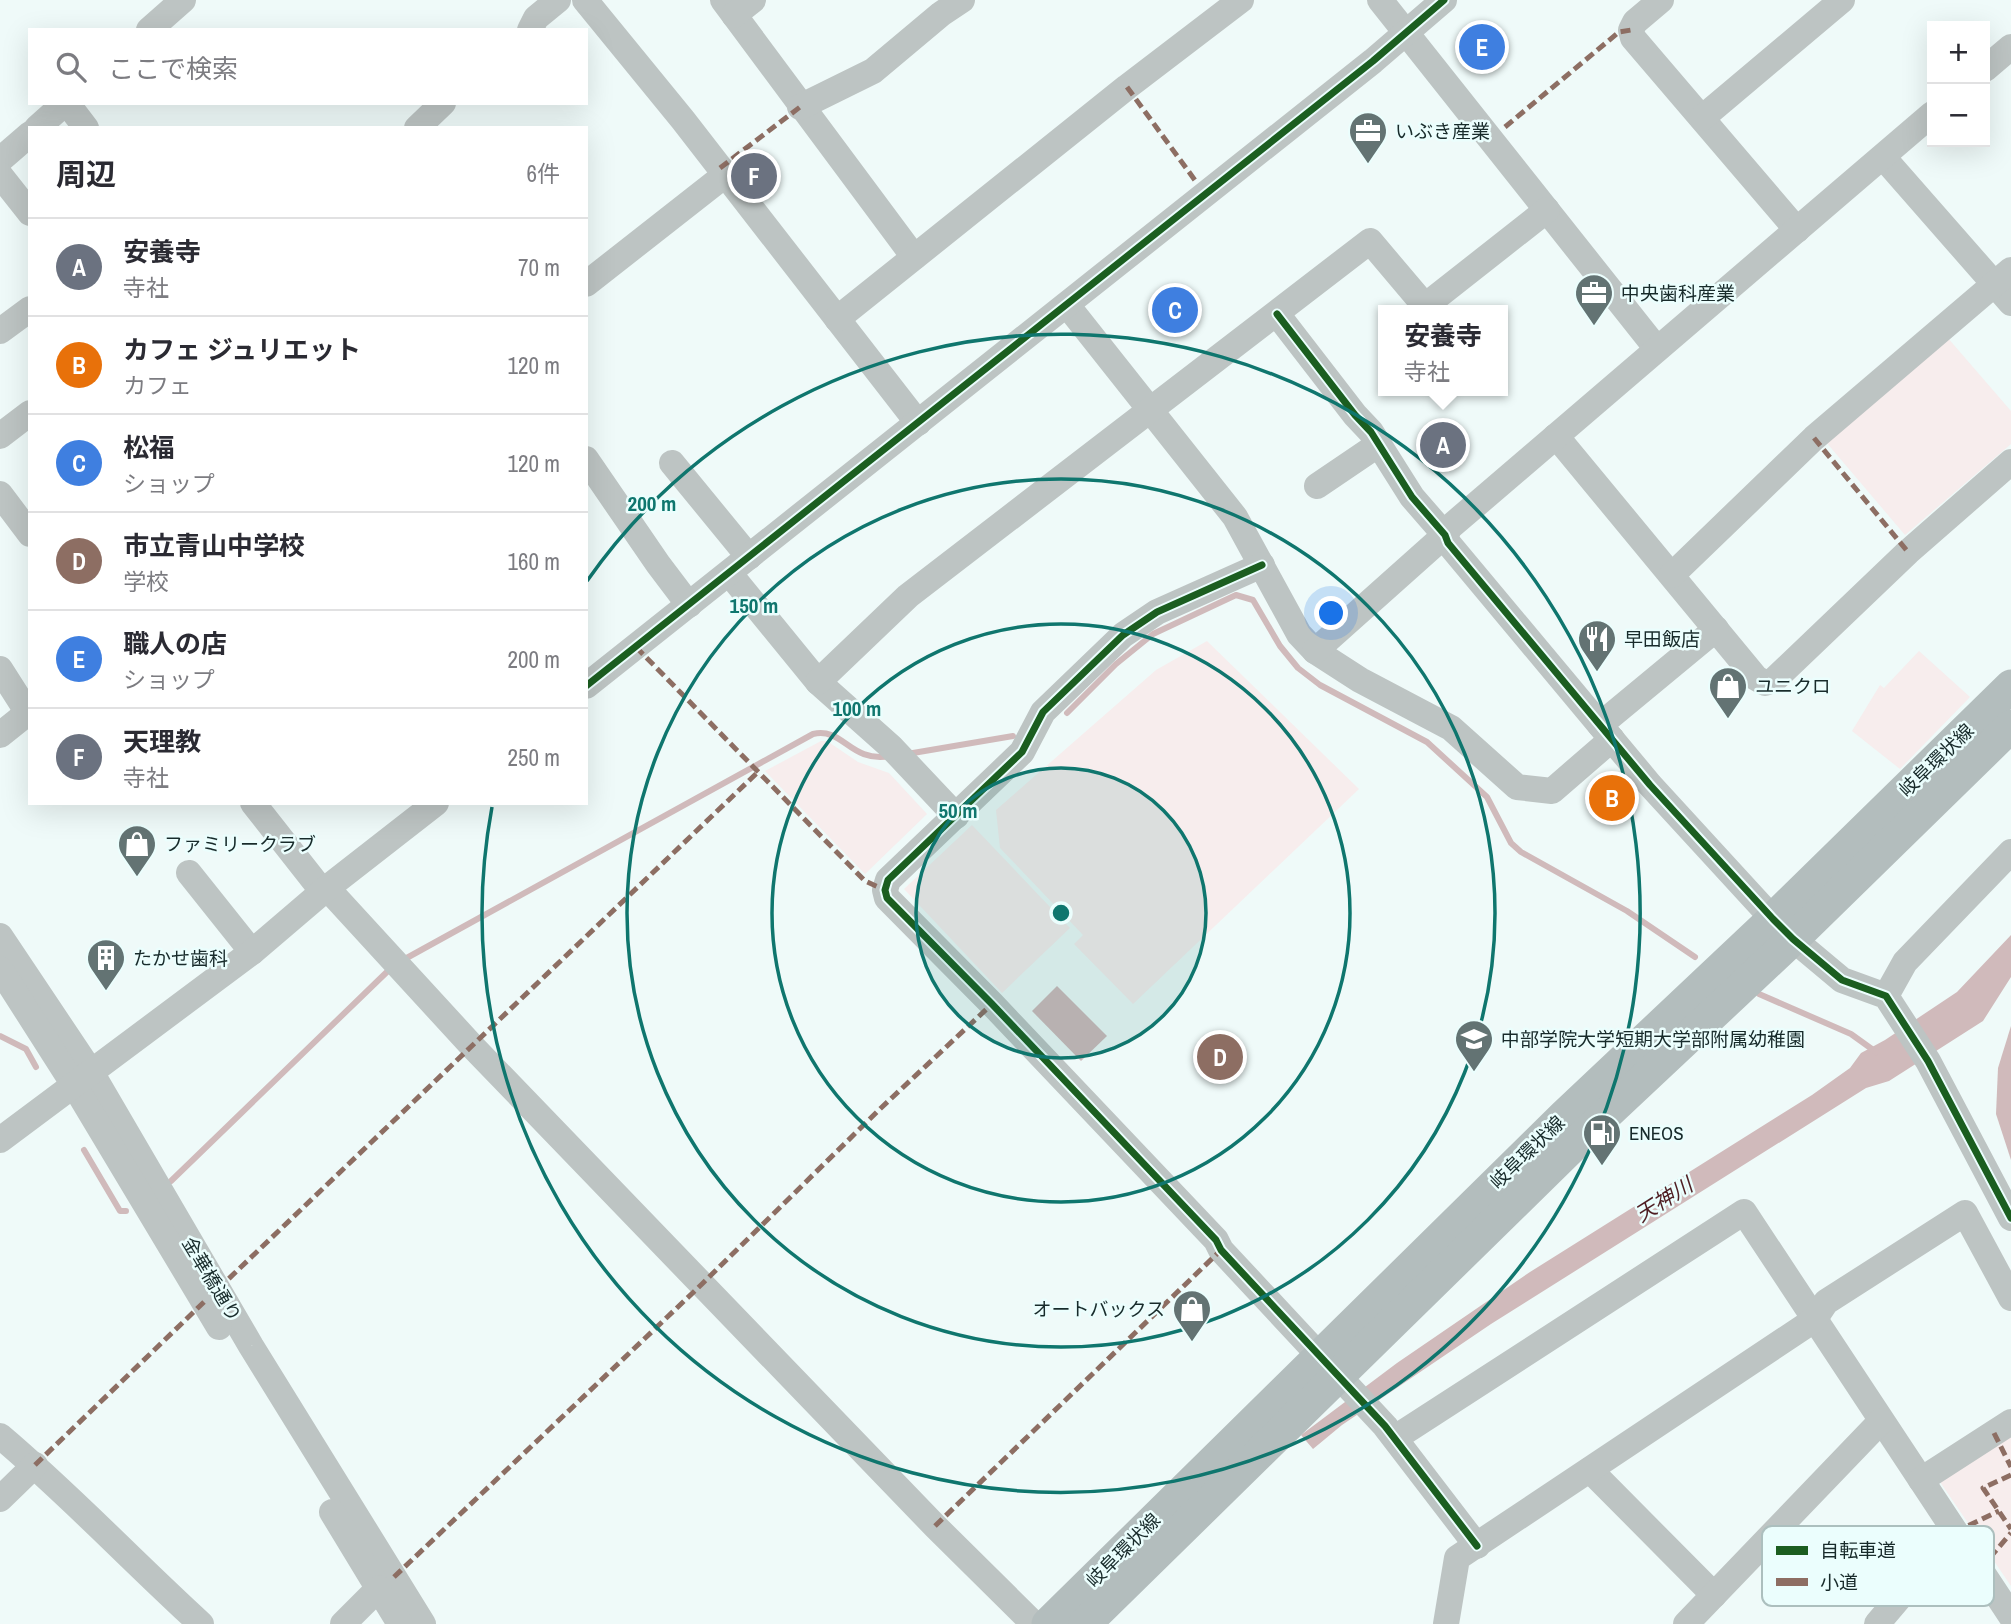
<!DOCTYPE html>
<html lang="ja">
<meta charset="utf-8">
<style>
:root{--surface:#fff;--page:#f2f2f3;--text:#2b2b33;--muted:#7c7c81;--line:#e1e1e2;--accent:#7c3aed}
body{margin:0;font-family:"Archivo Narrow","Noto Sans JP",sans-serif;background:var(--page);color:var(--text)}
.controls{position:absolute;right:21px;top:21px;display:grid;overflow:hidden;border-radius:0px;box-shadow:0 7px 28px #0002}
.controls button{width:63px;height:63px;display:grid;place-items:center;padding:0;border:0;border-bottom:2px solid var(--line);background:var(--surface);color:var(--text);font:35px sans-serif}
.you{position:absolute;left:1332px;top:614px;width:24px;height:24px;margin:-18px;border:5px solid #fff;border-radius:50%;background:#1a73e8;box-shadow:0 0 0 10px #1a73e833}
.badge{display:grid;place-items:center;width:46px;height:46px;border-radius:50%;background:var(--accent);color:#fff;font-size:23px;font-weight:700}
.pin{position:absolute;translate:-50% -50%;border:4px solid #fff;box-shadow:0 2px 7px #0006}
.popup{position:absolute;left:1378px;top:305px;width:130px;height:91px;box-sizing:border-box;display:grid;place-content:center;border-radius:0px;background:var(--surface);filter:drop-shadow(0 2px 5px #0005);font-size:23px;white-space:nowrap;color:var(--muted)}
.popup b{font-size:26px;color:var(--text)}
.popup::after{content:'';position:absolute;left:50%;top:100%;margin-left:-14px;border:14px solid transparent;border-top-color:var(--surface)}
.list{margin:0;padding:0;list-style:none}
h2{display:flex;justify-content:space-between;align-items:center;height:91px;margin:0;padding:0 28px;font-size:30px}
h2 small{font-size:23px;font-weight:400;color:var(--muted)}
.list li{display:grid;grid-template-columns:46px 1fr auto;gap:21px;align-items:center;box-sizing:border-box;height:98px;padding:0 28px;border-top:2px solid var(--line)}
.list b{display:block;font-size:26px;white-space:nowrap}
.list p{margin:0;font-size:23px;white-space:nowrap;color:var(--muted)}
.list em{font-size:23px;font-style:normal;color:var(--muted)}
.icon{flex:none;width:38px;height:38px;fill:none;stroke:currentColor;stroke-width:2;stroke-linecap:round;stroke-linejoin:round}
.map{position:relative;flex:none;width:2011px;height:1624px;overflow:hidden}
.search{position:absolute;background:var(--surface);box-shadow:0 7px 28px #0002;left:28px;top:28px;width:560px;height:77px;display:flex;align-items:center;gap:18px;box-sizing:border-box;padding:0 24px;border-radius:0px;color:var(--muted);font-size:26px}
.panel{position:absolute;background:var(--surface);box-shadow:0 7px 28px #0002;left:28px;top:126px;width:560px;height:679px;border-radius:0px}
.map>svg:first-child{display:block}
.green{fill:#f7eded}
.water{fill:#d0babb}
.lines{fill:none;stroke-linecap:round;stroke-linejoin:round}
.stream{stroke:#d0babb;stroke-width:6}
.minor{stroke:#bdc4c3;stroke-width:26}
.major{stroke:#b3bdbd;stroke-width:33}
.quiet{stroke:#8d6e63;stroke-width:5;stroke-dasharray:10 5;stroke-linecap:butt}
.cycleway-casing{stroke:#ebfefd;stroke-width:11}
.cycleway{stroke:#1b5e20;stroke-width:7}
.ring{fill:none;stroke:#0f766e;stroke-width:3.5}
.labels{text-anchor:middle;stroke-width:5;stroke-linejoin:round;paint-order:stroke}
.poi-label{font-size:19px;fill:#182b2b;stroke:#ebfefd;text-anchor:start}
.street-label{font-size:19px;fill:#182b2b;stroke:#ebfefd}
.water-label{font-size:21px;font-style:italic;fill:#4f1e23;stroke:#ebfefd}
.key{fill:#ebfefd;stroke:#acbfbe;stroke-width:2}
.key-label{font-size:19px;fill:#182b2b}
.centre{fill:#0f766e;stroke:#ebfefd;stroke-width:3.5}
.ring-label{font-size:21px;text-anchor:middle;font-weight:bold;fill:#0f766e;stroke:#ebfefd;stroke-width:5;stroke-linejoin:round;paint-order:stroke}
</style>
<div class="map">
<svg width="2011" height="1624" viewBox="0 0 2011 1624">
<rect width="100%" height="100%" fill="#effaf9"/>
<g class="green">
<path d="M1947 337 2011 411V444L1905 535 1826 442Z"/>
<path d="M1207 641 1359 789 1133 1004 1074 944 1083 935 1000 848 996 810 1156 670Z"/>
<path d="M1919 651 1970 697 1900 769 1852 731 1880 685 1884 688Z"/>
<path d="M821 741H827L858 762 889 773 927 814 865 874 765 771Z"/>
<path d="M972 825 1070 928 1002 993 904 889Z"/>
<path d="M2011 1434V1586L1938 1479Z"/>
</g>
<g class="water">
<path d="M2011 935V977L1983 1021 1889 1081 1866 1088 1491 1324 1342 1425 1313 1449 1301 1435 1397 1363 1530 1272 1812 1095 1850 1068 1861 1053 1885 1040 1957 992Z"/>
<path d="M1057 986 1107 1036 1081 1061 1032 1011Z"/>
<path d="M2011 1026V1160L1996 1114 1998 1068Z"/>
</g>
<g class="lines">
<g class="stream">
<path d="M1067 713 1116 664 1153 634 1236 595 1253 600 1280 646 1298 668 1320 685 1427 742 1487 797 1511 843 1521 852 1627 911 1695 957"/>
<path d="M907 754 1013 736"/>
<path d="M403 960 813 734C844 727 849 763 890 756"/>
<path d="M1759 994 1851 1034 1876 1052"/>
<path d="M0 1036 26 1049 36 1067"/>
<path d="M84 1150 120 1211H126"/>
<path d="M171 1181 391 968"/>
</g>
<g class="minor">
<path d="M585 0 683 120 918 423"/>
<path d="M723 0 914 257"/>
<path d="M1380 0 1657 349"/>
<path d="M1661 0 1635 22 1631 30 1633 38 1797 230"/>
<path d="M734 15 753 0"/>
<path d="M149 30 183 0"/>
<path d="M530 30 536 18 558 0"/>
<path d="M1985 69 2011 47"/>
<path d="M67 103 86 128"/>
<path d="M800 107 873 71 941 14 962 0"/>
<path d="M1702 118 1842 0"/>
<path d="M37 128 65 103"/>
<path d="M417 128 443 103"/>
<path d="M1883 157 2011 303"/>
<path d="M0 160 30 134"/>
<path d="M0 175 30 213"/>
<path d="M586 284 725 175"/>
<path d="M1067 305 1235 517 1299 634 1315 651 1360 680 1451 728 1517 787 1552 791 1612 739"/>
<path d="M1277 314 1355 415 1371 432 1412 497 1445 535 1448 543 1650 785 1773 919 1793 939 1842 980 1886 996 1928 1061 2011 1218"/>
<path d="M837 319 1127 87 1241 0"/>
<path d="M0 331 30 309"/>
<path d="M0 436 30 413"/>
<path d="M1556 436 1756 678 1765 683 1774 680 1908 552 2011 462"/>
<path d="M586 459 658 564 689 605"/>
<path d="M672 463 749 557"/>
<path d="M1317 486 1379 444"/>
<path d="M0 494 30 534"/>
<path d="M1262 565 1157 612 1123 635 1043 712 1022 752 888 880 885 890 887 898 992 1004 1216 1240 1221 1250 1385 1426 1477 1546"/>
<path d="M729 573 818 682 891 747 956 816"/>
<path d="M1672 575 1814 438 2011 270"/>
<path d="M1315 651 1445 535 1450 527 1932 114"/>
<path d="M0 669 28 713"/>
<path d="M818 682 908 596 1370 241 1425 306 1547 210"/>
<path d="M586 686 1373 61 1444 0"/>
<path d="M1600 725 1716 629"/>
<path d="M0 735 30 711"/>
<path d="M253 803 323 892"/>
<path d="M189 873 252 952"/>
<path d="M327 888 472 1046 935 1526 1034 1624"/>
<path d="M0 936 91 1072 251 1346 423 1624"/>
<path d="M0 969 74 1085 219 1327"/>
<path d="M1886 996 1905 962 2011 852"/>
<path d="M0 1140 252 952 327 888 436 803"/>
<path d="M0 1436C70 1495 133 1562 201 1624"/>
<path d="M1395 1438 1744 1212 2011 1616"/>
<path d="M1590 1470 1714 1595"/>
<path d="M1921 1480 2011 1422"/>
<path d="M0 1499 35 1465"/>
<path d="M332 1512 400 1624"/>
<path d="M343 1624 379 1588"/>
<path d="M1446 1624 1457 1558 1814 1320 1826 1302 1965 1213 2011 1298"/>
<path d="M1686 1624 1881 1421"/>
<path d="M1877 1624 1955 1532"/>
</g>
<g class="major">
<path d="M1048 1624 1564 1116 1773 919 2011 686"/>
<path d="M1085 1624 1583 1136 1793 939 2011 726"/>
</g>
<g class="quiet">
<path d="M1127 87 1197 183"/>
<path d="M1505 127 1619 32 1631 30"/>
<path d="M720 168 800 107"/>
<path d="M1814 438 1908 552"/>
<path d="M636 647 865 881 885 890"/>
<path d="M218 1289 759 771"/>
<path d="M1994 1433 2011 1467"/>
<path d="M35 1465 204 1302"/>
<path d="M2011 1475 1983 1488 2011 1529"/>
<path d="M935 1526 1221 1250"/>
<path d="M1955 1532 1999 1511"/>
<path d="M1980 1569 2011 1533"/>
<path d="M394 1577 702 1284 881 1108 992 1004"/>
</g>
<defs>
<g id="cycleway">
<path d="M1277 314 1355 415 1371 432 1412 497 1445 535 1448 543 1650 785 1773 919 1793 939 1842 980 1886 996 1928 1061 2011 1218"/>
<path d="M1262 565 1157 612 1123 635 1043 712 1022 752 888 880 885 890 887 898 992 1004 1216 1240 1221 1250 1385 1426 1477 1546"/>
<path d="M586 686 1373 61 1444 0"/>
</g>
</defs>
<use href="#cycleway" class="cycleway-casing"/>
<use href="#cycleway" class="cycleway"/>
</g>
<circle cx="1061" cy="913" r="145" fill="#0f766e" fill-opacity=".12"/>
<g class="ring">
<circle cx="1061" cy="913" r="145"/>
<circle cx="1061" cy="913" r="289"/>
<circle cx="1061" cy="913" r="434"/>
<path d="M587 581A579 579 0 1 1 492 807"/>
</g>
<defs>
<symbol id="office-pin" viewBox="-11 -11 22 30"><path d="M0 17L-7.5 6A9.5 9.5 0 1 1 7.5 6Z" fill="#637373" stroke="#ebfefd"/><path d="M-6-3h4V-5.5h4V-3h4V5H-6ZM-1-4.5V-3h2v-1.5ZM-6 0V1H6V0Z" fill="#fff"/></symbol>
<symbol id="restaurant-pin" viewBox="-11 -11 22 30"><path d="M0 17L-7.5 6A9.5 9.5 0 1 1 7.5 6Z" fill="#637373" stroke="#ebfefd"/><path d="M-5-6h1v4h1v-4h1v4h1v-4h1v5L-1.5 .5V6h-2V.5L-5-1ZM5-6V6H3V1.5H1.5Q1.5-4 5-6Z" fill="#fff"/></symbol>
<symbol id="shop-pin" viewBox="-11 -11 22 30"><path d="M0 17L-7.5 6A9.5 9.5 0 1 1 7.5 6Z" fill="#637373" stroke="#ebfefd"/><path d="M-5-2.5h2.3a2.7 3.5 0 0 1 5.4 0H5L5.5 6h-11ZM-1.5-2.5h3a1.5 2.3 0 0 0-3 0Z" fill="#fff"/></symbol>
<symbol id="building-pin" viewBox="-11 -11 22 30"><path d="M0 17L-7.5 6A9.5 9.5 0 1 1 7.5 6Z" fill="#637373" stroke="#ebfefd"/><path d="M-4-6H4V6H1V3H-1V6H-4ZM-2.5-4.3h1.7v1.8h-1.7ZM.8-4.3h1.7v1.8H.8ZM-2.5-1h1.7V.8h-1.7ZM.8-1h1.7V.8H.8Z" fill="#fff"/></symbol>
<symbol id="school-pin" viewBox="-11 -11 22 30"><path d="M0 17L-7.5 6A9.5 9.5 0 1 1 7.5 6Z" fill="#637373" stroke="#ebfefd"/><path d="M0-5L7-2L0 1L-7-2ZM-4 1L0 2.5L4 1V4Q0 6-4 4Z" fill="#fff"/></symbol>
<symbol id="fuel-pin" viewBox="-11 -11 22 30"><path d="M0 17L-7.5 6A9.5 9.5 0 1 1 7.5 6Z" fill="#637373" stroke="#ebfefd"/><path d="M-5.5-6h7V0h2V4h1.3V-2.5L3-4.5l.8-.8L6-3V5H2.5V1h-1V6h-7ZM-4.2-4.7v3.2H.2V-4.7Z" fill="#fff"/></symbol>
</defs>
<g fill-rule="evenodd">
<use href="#office-pin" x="1346" y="109" width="44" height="60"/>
<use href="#office-pin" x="1572" y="271" width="44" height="60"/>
<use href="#restaurant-pin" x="1575" y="617" width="44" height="60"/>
<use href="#shop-pin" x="1706" y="664" width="44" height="60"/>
<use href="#shop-pin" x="115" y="822" width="44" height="60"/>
<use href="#building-pin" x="84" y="936" width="44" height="60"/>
<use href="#school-pin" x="1452" y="1017" width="44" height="60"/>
<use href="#fuel-pin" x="1580" y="1111" width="44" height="60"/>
<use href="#shop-pin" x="1170" y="1287" width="44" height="60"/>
</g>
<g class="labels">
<g class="poi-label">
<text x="1395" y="138">いぶき産業</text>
<text x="1621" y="300">中央歯科産業</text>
<text x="1624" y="646">早田飯店</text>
<text x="1755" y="693">ユニクロ</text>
<text x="164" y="851">ファミリークラブ</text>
<text x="133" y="965">たかせ歯科</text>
<text x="1501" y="1046">中部学院大学短期大学部附属幼稚園</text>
<text x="1629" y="1140">ENEOS</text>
<text x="1165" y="1316" text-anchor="end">オートバックス</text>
</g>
<g class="street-label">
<text transform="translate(1936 760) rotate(-44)" y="7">岐阜環状線</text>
<text transform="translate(1527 1152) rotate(-44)" y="7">岐阜環状線</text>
<text transform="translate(212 1279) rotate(59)" y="7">金華橋通り</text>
<text transform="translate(1123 1550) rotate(-45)" y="7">岐阜環状線</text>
</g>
<g class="water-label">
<text transform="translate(1664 1200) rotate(-32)" y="7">天神川</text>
</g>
</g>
<rect x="1762" y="1526" width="232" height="80" rx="10" class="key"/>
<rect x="1776" y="1546" width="32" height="9" fill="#1b5e20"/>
<rect x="1776" y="1578" width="32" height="8" fill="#8d6e63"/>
<g class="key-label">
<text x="1820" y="1557">自転車道</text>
<text x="1820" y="1589">小道</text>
</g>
<circle cx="1061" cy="913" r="10" class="centre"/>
<g class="ring-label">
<text x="652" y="511">200 m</text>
<text x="754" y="613">150 m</text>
<text x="857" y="716">100 m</text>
<text x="958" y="818">50 m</text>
</g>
</svg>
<div class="controls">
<button>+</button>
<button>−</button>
</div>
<div class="you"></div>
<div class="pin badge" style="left:1443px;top:445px;background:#6b7280">A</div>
<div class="popup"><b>安養寺</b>寺社</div>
<div class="pin badge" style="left:1612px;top:798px;background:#e8710a">B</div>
<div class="pin badge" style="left:1175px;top:310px;background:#3f7fe0">C</div>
<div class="pin badge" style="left:1220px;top:1057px;background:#8d6e63">D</div>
<div class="pin badge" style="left:1482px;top:47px;background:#3f7fe0">E</div>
<div class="pin badge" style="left:754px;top:176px;background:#6b7280">F</div>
<div class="search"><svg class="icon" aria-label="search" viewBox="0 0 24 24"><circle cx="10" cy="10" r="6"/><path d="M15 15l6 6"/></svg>ここで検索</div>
<section class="panel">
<h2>周辺<small>6件</small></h2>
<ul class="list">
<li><span class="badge" style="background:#6b7280">A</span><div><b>安養寺</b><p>寺社</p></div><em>70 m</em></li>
<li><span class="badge" style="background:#e8710a">B</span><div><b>カフェ ジュリエット</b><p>カフェ</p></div><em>120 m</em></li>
<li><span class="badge" style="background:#3f7fe0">C</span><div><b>松福</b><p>ショップ</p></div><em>120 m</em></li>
<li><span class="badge" style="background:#8d6e63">D</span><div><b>市立青山中学校</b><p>学校</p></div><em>160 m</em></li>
<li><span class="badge" style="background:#3f7fe0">E</span><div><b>職人の店</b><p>ショップ</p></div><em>200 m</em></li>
<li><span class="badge" style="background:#6b7280">F</span><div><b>天理教</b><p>寺社</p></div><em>250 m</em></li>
</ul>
</section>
</div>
